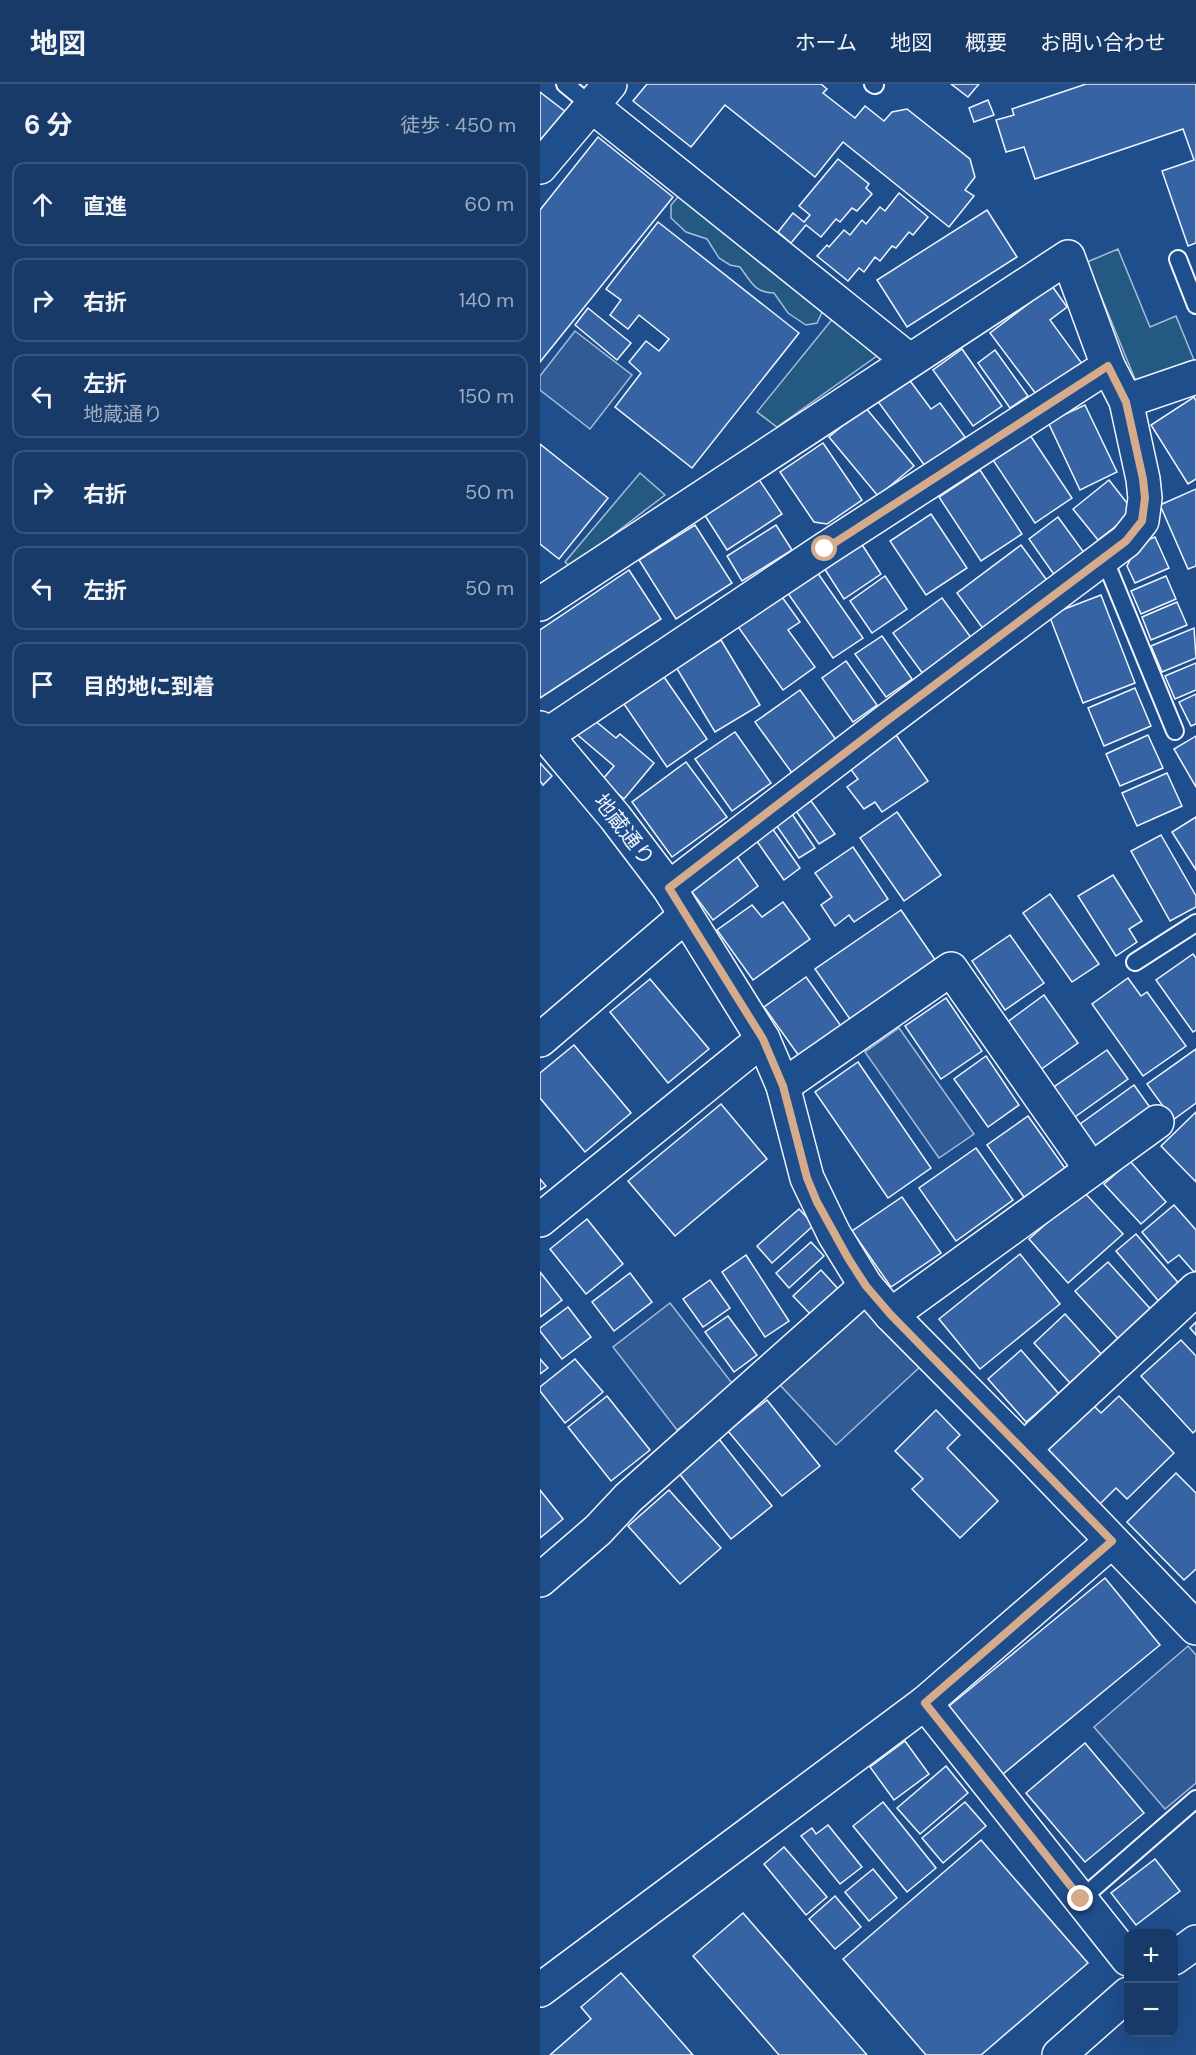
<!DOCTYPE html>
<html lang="ja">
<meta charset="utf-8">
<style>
:root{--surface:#173a69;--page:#244571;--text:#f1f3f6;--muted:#9eadc0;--line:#36547d}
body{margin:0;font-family:"DM Sans","Noto Sans JP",sans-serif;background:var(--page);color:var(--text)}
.controls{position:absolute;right:18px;bottom:18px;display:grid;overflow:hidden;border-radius:12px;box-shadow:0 6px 24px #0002}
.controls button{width:54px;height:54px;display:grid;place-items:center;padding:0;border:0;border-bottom:2px solid var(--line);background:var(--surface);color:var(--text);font:30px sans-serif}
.stop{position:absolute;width:18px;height:18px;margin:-14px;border:4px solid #d6ab8b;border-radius:50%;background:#fff}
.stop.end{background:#d6ab8b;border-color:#fff;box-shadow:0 2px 6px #0008}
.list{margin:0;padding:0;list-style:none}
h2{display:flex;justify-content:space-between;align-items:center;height:78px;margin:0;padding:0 24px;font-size:26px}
h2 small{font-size:20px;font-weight:400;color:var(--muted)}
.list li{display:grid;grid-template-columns:39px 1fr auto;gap:18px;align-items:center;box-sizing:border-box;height:84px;margin:0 12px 12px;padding:0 12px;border:2px solid var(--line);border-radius:12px}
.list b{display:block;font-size:22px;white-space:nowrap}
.list p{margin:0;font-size:20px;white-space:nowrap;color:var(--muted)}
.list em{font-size:20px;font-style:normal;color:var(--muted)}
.icon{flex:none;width:33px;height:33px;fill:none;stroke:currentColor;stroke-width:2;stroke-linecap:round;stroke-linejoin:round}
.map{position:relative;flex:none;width:656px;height:1971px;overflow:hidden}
header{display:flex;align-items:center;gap:36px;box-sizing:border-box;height:84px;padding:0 30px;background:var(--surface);border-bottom:2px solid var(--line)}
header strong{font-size:28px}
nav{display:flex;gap:33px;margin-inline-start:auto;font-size:21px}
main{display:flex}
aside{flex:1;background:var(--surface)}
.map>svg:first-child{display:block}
.green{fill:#245a82;stroke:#a8bbd7;stroke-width:1.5}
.parking{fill:#305b95;stroke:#a8bbd7;stroke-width:1.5}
.building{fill:#3563a3;stroke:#f2f6ff;stroke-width:1.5}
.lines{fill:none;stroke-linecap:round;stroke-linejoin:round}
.lane-casing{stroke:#f2f6ff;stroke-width:20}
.street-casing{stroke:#f2f6ff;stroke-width:36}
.secondary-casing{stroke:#f2f6ff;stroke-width:36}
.lane{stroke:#1f4e8c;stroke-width:16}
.street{stroke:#1f4e8c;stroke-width:33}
.secondary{stroke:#1f4e8c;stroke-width:33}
.route{stroke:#d6ab8b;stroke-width:8}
.labels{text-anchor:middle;stroke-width:4.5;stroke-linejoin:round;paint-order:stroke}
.street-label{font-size:21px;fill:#f2f6ff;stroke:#1f4e8c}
</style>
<header>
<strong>地図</strong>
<nav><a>ホーム</a><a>地図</a><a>概要</a><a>お問い合わせ</a></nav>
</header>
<main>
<aside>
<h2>6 分<small>徒歩 · 450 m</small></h2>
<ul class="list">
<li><svg class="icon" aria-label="ahead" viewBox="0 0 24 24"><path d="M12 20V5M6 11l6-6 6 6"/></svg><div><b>直進</b></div><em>60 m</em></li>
<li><svg class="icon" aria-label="right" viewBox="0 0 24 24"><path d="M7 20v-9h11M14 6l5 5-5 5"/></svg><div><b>右折</b></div><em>140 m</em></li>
<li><svg class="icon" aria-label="left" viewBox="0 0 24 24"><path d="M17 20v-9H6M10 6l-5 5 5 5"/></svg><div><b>左折</b><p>地蔵通り</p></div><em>150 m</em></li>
<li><svg class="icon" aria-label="right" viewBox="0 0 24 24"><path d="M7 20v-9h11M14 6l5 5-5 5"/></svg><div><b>右折</b></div><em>50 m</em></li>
<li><svg class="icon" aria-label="left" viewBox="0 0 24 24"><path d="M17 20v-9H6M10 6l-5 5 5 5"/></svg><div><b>左折</b></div><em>50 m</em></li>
<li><svg class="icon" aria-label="arrive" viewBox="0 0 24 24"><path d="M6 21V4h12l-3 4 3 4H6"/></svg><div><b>目的地に到着</b></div></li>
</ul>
</aside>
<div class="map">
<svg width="656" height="1971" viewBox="0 0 656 1971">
<rect width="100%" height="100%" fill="#1f4e8c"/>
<g class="green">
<path d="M150 112 283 226 277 239 266 241 248 229 234 209C215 209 211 198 200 183L190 181 179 174 167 155 146 148 131 134V121L138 113Z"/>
<path d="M578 165 610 243 636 232 654 276 597 300 547 178Z"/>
<path d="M294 233 341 269 237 343 217 328Z"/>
<path d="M100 389 125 411 31 483 25 478Z"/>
</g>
<g class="parking">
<path d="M35 247 92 291 50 345 0 306V292Z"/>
<path d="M359 944 434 1050 399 1074 325 968Z"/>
<path d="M130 1219 195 1303 137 1346 73 1263Z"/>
<path d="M326 1222 381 1282 296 1361 240 1301Z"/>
<path d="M648 1562 656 1571V1699L625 1725 554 1643Z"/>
</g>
<g class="building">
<path d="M107 0H281L287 5 283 9 315 34 325 22 344 37 352 28 367 25 430 75 435 93 425 106 434 112 409 143 303 58 275 93 185 21 151 63 93 17Z"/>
<path d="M411 0H439L428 13Z"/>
<path d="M546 0H656V159L648 162 622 87 654 76 643 45 495 95 484 63 466 68 456 36 474 31 472 25Z"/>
<path d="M0 8 35 35 0 72Z"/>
<path d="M448 16 454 31 434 38 429 24Z"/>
<path d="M58 53 133 113 0 278V126Z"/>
<path d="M298 75 329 100 326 104 332 110 317 127 312 124 300 138 296 135 281 153 266 141 251 159 238 148 253 129 264 138 270 131 259 122Z"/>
<path d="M359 109 388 133 373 151 369 148 356 164 352 162 340 177 335 173 324 188 319 184 308 197 277 172 287 161 289 163 304 146 310 151 322 136 326 140 340 123 345 127Z"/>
<path d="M447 126 477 173 367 243 337 196Z"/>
<path d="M118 138 259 249 152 384 75 323 101 289 89 278 106 257 119 267 129 255 99 231 88 245 70 231 81 216 66 205Z"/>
<path d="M512 202 527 223 510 236 543 281 499 314 450 249Z"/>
<path d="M48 224 91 259 77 276 35 241Z"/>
<path d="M422 265 462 322 433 342 393 286Z"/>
<path d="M455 266 488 312 470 324 438 279Z"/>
<path d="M365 290 391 325 400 319 425 353 385 382 334 312Z"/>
<path d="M654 313 656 317V395L648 400 611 341Z"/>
<path d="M545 321 577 388 540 406 508 338Z"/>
<path d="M325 323 374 382 338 412 289 353Z"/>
<path d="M490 351 532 414 495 439 453 376Z"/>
<path d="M283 359 322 416 287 440 274 438 240 388Z"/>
<path d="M0 360 68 414 19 475 0 460Z"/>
<path d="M440 386 482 450 441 477 399 413Z"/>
<path d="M218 394 242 430 187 466 164 430Z"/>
<path d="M569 396 594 428 558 456 533 425Z"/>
<path d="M656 405V482L648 485 620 421Z"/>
<path d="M391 430 427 484 386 511 350 457Z"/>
<path d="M518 433 545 470 515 492 489 455Z"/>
<path d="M155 441 192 499 136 535 99 476Z"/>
<path d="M236 441 252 466 202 497 187 472Z"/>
<path d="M615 453 629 484 595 499 587 482 598 460Z"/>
<path d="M321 459 341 490 304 515 284 484Z"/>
<path d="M481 461 509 499 444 546 417 509Z"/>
<path d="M89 486 121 535 0 614V546Z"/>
<path d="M277 488 323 554 293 574 247 508Z"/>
<path d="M345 492 367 525 332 549 310 517Z"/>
<path d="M626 492 636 515 601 530 591 507Z"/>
<path d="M237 506 260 538 248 546 275 583 243 606 194 537Z"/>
<path d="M561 511 595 599 543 619 509 531Z"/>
<path d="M402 514 432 555 383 590 353 549Z"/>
<path d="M637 518 647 541 611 556 602 533Z"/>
<path d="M654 544 656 574 622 588 611 562Z"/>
<path d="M342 552 372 595 346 613 315 570Z"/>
<path d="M181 556 220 621 175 648 136 583Z"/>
<path d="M306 577 337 621 313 638 282 594Z"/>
<path d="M656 579V606L635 615 625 592Z"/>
<path d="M124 593 167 655 127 683 84 620Z"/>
<path d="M595 604 611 642 564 662 548 624Z"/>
<path d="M260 606 297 657 252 689 215 638Z"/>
<path d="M656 610V640L651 642 639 618Z"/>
<path d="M48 631 76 654 80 650 114 679 84 715 62 696 74 682 27 642Z"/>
<path d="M195 648 231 699 192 727 155 675Z"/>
<path d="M356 651 388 697 342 728 335 718 324 725 307 703 318 695 309 683Z"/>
<path d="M608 651 623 684 580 702 566 670Z"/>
<path d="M656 652V703L634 665Z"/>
<path d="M146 678 187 733 132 773 92 718Z"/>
<path d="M0 679 12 692 3 701 0 697Z"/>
<path d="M627 689 642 722 597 742 582 709Z"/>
<path d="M271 717 295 750 279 760 256 727Z"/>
<path d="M357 728 401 791 364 817 320 754Z"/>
<path d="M252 730 275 764 259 774 236 741Z"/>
<path d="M656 733V786L632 748Z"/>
<path d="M232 744 260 784 244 796 216 756Z"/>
<path d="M621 751 656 812V823L630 837 591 767Z"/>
<path d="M313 763 348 815 314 838 309 831 295 842 281 821 292 813 275 789Z"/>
<path d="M196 771 218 802 173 836 149 804Z"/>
<path d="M573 791 602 837 589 845 597 858 576 872 538 812Z"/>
<path d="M510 810 559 880 532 898 483 829Z"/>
<path d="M243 818 270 855 213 896 177 846 212 821 222 833Z"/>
<path d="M361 826 396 877 310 935 275 885Z"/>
<path d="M470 851 504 899 465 926 432 877Z"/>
<path d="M653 870 656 874V946L653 948 616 896Z"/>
<path d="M266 893 301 942 259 972 224 923Z"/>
<path d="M588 894 601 912 607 908 646 962 603 992 552 920Z"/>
<path d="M110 895 169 965 128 999 70 928Z"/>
<path d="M504 911 538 959 500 986 466 939Z"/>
<path d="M406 914 442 967 401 995 365 942Z"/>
<path d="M34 961 91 1029 45 1068 0 1014V989Z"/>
<path d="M656 965V1019L633 1036 607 1000Z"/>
<path d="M567 966 588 995 532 1035 511 1005Z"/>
<path d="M446 972 479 1021 448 1043 414 995Z"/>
<path d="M318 978 391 1084 348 1114 275 1008Z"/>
<path d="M594 1001 614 1029 556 1071 536 1043Z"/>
<path d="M181 1020 227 1075 135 1152 88 1097Z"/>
<path d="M656 1028V1098L621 1062Z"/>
<path d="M488 1032 527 1087 486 1116 447 1061Z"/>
<path d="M436 1064 473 1116 416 1157 379 1104Z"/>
<path d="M590 1077 626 1118 601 1140 564 1100Z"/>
<path d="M0 1095 6 1102 0 1106Z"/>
<path d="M543 1107 583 1150 528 1199 489 1155Z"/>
<path d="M362 1113 401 1169 351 1203 312 1147Z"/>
<path d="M634 1121 656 1146V1186L654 1188 639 1171 628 1179 602 1148Z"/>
<path d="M259 1125 274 1141 232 1179 217 1162Z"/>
<path d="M47 1135 83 1180 46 1210 10 1165Z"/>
<path d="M596 1150 642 1203 622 1221 576 1167Z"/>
<path d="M271 1158 284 1172 249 1204 236 1189Z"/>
<path d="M480 1170 520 1220 440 1285 399 1235Z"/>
<path d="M206 1171 249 1237 225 1253 182 1188Z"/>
<path d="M568 1178 615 1230 582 1259 535 1207Z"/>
<path d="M281 1186 301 1208 273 1233 253 1212Z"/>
<path d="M0 1188 22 1216 0 1233Z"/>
<path d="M90 1189 112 1218 74 1247 52 1218Z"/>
<path d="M170 1196 190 1224 163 1243 143 1215Z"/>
<path d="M28 1223 51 1253 22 1275 0 1247V1244Z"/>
<path d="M525 1230 562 1271 530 1299 494 1259Z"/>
<path d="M188 1232 217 1271 194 1288 165 1248Z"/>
<path d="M656 1238V1251L650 1244Z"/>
<path d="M641 1256 656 1272V1346L653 1349 601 1292Z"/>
<path d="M481 1266 519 1310 486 1338 448 1295Z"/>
<path d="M0 1275 8 1284 0 1290Z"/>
<path d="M35 1275 63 1308 25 1339 0 1307V1303Z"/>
<path d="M67 1312 110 1366 71 1397 28 1343Z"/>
<path d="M579 1312 634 1369 587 1415 576 1404 559 1421 505 1365 552 1320 561 1329Z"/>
<path d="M227 1316 280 1382 242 1412 188 1347Z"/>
<path d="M396 1326 420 1351 407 1364 458 1417 420 1454 372 1405 383 1395 355 1367Z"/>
<path d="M179 1355 232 1422 191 1455 138 1388Z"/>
<path d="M636 1389 656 1409V1485L644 1496 587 1438Z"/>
<path d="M0 1406 23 1435 0 1454Z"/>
<path d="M129 1406 181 1464 140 1500 88 1442Z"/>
<path d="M565 1494 620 1561 463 1690 408 1623Z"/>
<path d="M365 1657 389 1690 354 1716 330 1683Z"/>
<path d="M545 1659 604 1729 545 1778 486 1709Z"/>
<path d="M406 1682 428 1709 380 1750 357 1724Z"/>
<path d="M343 1718 396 1784 367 1808 313 1742Z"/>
<path d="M425 1718 446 1742 403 1779 382 1754Z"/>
<path d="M288 1741 322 1783 300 1800 261 1752 272 1744 276 1750Z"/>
<path d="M441 1756 548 1879 441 1971H386L303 1875Z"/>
<path d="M244 1763 287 1813 266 1831 224 1780Z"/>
<path d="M615 1775 640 1807 596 1841 571 1809Z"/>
<path d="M333 1785 357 1814 329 1837 305 1808Z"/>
<path d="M295 1812 321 1843 295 1865 269 1835Z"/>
<path d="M203 1829 327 1971H239L153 1872Z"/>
<path d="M81 1889 153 1971H10L51 1935 41 1923Z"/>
</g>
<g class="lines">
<defs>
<g id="lane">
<path d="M25 0 52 22"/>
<path d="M333 0 335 1"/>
<path d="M638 175 656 221"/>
<path d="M564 474 635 647"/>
<path d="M595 878 656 839"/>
<path d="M541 1815 656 1715"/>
</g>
<g id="street">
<path d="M52 22 369 276"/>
<path d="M0 83 70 0"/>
<path d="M586 317 656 293"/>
<path d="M0 520 528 173 568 282 586 317 603 395 605 414 602 437 586 457 348 636 129 804"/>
<path d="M0 644 75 733 129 804 223 955 243 1002 267 1094 294 1150 326 1202 351 1231 484 1365 656 1544"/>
<path d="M7 651 285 465 568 282"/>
<path d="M0 956 145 832"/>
<path d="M243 1002 411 885 551 1085"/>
<path d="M0 1136 223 955"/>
<path d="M351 1231 617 1038"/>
<path d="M484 1365 656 1205"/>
<path d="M0 1496 58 1446 88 1414 326 1202"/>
<path d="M385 1619 588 1875"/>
<path d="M0 1906 385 1619 572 1457"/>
</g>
<g id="secondary">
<path d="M634 1874 656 1858"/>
<path d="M519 1971 588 1910"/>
</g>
</defs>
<use href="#lane" class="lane-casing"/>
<use href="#street" class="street-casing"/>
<use href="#secondary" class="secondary-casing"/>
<use href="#lane" class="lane"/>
<use href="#street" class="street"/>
<use href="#secondary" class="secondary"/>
</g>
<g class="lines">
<path class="route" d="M285 465 568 282 586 318 603 395 605 414 602 437 586 457 348 636 129 804 223 955 243 1002 267 1094 277 1118 308 1174 326 1202 351 1231 572 1457 385 1619 541 1815"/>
</g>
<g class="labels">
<g class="street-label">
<text transform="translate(84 746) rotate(52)" y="7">地蔵通り</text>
</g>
</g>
</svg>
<div class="controls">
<button>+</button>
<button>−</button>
</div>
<div class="stop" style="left:285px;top:465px"></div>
<div class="stop end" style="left:541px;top:1815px"></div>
</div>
</main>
